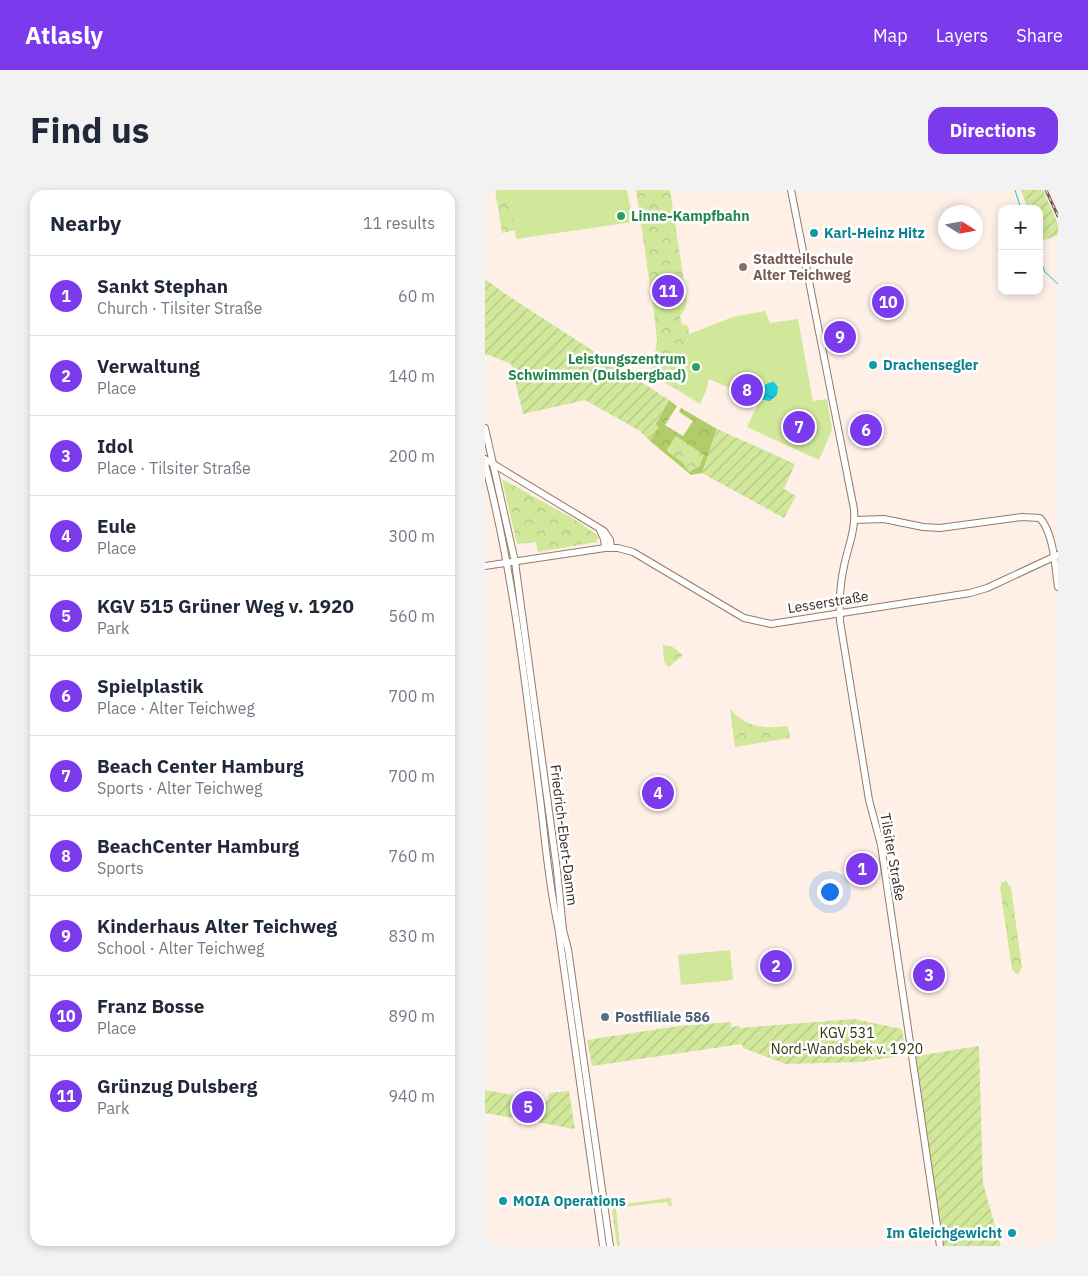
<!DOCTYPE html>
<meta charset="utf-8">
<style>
:root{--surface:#fff;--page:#f2f2f3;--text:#1f2937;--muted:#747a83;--line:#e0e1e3;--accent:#7c3aed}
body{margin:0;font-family:"IBM Plex Sans",sans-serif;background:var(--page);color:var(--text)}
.controls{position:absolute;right:15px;top:15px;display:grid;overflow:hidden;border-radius:10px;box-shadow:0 2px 8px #0003}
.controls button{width:45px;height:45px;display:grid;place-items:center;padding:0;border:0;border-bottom:1px solid var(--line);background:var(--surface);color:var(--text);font:25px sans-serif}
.compass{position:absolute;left:453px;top:15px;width:45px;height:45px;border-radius:50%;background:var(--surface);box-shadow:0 2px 8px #0003;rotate:101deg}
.you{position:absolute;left:344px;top:701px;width:18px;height:18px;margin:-12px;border:4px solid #fff;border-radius:50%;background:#1a73e8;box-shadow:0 0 0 8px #1a73e833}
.badge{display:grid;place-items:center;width:32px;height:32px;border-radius:50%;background:var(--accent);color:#fff;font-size:16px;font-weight:700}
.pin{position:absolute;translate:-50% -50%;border:2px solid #fff;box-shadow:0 1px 5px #0006}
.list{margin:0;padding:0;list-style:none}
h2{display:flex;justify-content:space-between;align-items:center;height:65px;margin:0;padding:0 20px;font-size:21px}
h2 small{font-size:16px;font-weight:400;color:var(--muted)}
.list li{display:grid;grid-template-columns:32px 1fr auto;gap:15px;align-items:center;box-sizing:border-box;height:80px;padding:0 20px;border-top:1px solid var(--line)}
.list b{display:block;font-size:19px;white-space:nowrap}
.list p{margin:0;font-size:16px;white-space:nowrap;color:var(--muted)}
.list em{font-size:16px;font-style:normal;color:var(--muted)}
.map{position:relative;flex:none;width:573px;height:1056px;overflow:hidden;border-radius:15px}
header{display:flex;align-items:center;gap:30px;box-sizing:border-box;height:70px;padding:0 25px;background:var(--accent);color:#fff}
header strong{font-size:24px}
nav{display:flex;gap:28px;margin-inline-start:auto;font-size:18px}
.intro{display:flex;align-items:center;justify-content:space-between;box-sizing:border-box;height:120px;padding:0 30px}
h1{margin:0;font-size:35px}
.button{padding:12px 22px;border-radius:15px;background:var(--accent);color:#fff;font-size:18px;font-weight:700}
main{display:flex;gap:30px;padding:0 30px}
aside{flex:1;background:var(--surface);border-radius:15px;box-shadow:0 2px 8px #0003}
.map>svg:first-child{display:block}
.grass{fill:url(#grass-tufts)}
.forest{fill:url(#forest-crowns)}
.park{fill:url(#park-crowns)}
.garden{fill:url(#garden-furrows)}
.pitch{fill:#d1e79a}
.water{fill:url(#water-ripples)}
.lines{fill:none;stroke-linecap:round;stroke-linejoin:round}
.stream{stroke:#17c9da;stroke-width:1}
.secondary-casing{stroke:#977964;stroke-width:8}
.secondary{stroke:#fff;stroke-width:6}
.rail-casing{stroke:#6d5f57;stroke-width:3}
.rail{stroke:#fff;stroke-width:1;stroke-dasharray:4;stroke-linecap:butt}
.leisure-dot{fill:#2e9e5b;stroke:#fff;stroke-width:2}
.culture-dot{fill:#0f9aa8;stroke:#fff;stroke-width:2}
.education-dot{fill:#8d6e63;stroke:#fff;stroke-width:2}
.service-dot{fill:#5c6f8a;stroke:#fff;stroke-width:2}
.labels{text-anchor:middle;stroke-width:5;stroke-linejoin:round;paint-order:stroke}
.leisure-label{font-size:14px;font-weight:bold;fill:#27864d;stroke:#fff;text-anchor:start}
.culture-label{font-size:14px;font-weight:bold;fill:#0d838f;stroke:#fff;text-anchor:start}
.education-label{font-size:14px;font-weight:bold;fill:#785e54;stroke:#fff;text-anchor:start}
.street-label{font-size:14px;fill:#362921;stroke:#fff}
.service-label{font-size:14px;font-weight:bold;fill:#4e5e75;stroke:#fff;text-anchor:start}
.park-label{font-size:14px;fill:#2b340b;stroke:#fff}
</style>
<header>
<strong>Atlasly</strong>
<nav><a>Map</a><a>Layers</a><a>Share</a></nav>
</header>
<div class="intro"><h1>Find us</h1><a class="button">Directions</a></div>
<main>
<aside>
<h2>Nearby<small>11 results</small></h2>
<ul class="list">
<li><span class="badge">1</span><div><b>Sankt Stephan</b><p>Church · Tilsiter Straße</p></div><em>60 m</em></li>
<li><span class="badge">2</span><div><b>Verwaltung</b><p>Place</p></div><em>140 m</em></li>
<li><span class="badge">3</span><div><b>Idol</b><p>Place · Tilsiter Straße</p></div><em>200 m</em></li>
<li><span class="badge">4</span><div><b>Eule</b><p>Place</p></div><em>300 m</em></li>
<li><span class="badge">5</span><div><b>KGV 515 Grüner Weg v. 1920</b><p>Park</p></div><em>560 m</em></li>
<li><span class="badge">6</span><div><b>Spielplastik</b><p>Place · Alter Teichweg</p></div><em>700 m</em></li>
<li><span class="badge">7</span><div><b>Beach Center Hamburg</b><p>Sports · Alter Teichweg</p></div><em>700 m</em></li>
<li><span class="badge">8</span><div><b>BeachCenter Hamburg</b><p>Sports</p></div><em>760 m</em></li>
<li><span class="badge">9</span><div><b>Kinderhaus Alter Teichweg</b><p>School · Alter Teichweg</p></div><em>830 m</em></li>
<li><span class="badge">10</span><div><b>Franz Bosse</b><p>Place</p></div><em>890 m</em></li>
<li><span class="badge">11</span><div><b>Grünzug Dulsberg</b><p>Park</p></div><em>940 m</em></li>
</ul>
</aside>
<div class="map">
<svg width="573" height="1056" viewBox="0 0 573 1056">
<defs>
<pattern id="grass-tufts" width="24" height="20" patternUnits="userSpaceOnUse" patternTransform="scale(1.25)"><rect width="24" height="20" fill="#d1e79a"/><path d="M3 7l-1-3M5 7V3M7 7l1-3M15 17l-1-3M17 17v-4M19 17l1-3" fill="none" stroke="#b4c684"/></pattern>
<pattern id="forest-crowns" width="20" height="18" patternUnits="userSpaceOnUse" patternTransform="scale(1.25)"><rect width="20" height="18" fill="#b2cc6a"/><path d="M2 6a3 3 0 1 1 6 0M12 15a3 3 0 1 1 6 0" fill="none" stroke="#9aaf5c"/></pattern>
<pattern id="park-crowns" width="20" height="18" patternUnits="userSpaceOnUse" patternTransform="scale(1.25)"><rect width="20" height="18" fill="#d1e79a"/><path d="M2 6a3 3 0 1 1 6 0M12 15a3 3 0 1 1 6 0" fill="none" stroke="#b4c684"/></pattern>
<pattern id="garden-furrows" width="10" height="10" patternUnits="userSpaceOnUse" patternTransform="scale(1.25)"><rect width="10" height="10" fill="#d1e79a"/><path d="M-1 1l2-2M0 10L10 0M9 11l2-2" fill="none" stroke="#b4c684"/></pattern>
<pattern id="water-ripples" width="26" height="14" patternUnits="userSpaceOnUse" patternTransform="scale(1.25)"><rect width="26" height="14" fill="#17c9da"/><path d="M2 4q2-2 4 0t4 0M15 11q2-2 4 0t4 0" fill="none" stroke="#16a3b0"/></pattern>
</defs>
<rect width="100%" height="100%" fill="#fef0e7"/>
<path class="grass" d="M186 1008 187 1016H183L182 1012 131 1018 135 1056H132L127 1021 131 1015Z"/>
<path class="forest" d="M184 210 192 216 180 235 198 246 208 231 194 222 196 218 232 239 217 283 206 285 165 251 173 237 170 235Z"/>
<g class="park">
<path d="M151 0H185L202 112 200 119 195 126 197 134 203 136 204 144 191 199 165 185 172 152 169 123Z"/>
<path d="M25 10 30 40 17 43 12 12Z"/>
<path d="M191 246 219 265 215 276 204 282 197 272 183 262 182 259Z"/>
<path d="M17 289 94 332 113 346 112 352 53 362 51 352 32 354Z"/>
<path d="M178 455 188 457 198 465 184 477 179 472Z"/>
<path d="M245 519C262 538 279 539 303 536L305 548 250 557Z"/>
<path d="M521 691 526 698 537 777 534 783 531 784 527 779 515 698 517 692Z"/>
</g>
<g class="garden">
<path d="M536 0H558L573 34V45L554 52V19H543Z"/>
<path d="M0 89 22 105 184 210 170 234 174 237 165 251 155 241 100 210 38 224 26 174 4 165H0Z"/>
<path d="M232 239 310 274 299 299 311 306 299 328 217 283Z"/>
<path d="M369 829 417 839 421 865 376 872 301 874 258 858 257 854 107 876 102 850 194 836 246 832V837L255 836V838Z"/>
<path d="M494 856 498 994 516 1056H458L431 866Z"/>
<path d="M0 900 62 911 64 903 84 901 90 939 0 923Z"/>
</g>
<g class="pitch">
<path d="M10 0H142L148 32 31 49 25 10 12 12Z"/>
<path d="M280 121 285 133 313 129 328 211 342 209 347 240 334 270 262 237 274 211 224 189 221 201 215 214 191 199 204 144 248 127Z"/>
<path d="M245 760 248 790 196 795 193 765Z"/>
</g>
<path class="water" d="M289 192 293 197 292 205 285 211 278 210 274 205C275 198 281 192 289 192Z"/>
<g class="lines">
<g class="stream">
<path d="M530 0 536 19"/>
<path d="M554 66 560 82 573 94"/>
</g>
<defs>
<g id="secondary">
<path d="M306 0 369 319C371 339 363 357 359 376 355 394 354 412 355 431L384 610 396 655 455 1056"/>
<path d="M0 238 30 372 72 680 78 740 83 759 125 1056"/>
<path d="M0 269 119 341 125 350 126 358"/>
<path d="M0 274C28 381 40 492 54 601 60 646 63 692 73 736L118 1056"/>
<path d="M370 330 399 329 438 337 455 338 537 327 555 328C569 344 570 377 573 397"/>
<path d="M115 340 119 349 120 358"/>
<path d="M0 376 120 358H133L148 362 259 428 286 434 485 403 502 398 573 365"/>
</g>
</defs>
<use href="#secondary" class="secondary-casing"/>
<use href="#secondary" class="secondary"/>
<defs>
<path id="rail" d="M561 0 573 26"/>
</defs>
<use href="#rail" class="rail-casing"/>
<use href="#rail" class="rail"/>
</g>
<g class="leisure-dot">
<circle cx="136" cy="26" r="5"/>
<circle cx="211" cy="177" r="5"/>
</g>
<g class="culture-dot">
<circle cx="329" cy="43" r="5"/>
<circle cx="388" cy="175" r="5"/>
<circle cx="18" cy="1011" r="5"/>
<circle cx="527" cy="1043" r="5"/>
</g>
<circle class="education-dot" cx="258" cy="77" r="5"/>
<circle class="service-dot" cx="120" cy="827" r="5"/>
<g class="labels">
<g class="leisure-label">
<text x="146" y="31">Linne-Kampfbahn</text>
<text x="201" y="174" text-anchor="end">Leistungszentrum<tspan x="201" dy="16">Schwimmen (Dulsbergbad)</tspan></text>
</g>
<g class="culture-label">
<text x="339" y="48">Karl-Heinz Hitz</text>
<text x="398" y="180">Drachensegler</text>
<text x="28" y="1016">MOIA Operations</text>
<text x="517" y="1048" text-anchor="end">Im Gleichgewicht</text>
</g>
<g class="education-label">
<text x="268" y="74">Stadtteilschule<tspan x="268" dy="16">Alter Teichweg</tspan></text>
</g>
<g class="street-label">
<text transform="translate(343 412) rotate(-9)" y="5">Lesserstraße</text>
<text transform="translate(79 645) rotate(83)" y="5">Friedrich-Ebert-Damm</text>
<text transform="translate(408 667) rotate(80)" y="5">Tilsiter Straße</text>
</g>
<g class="service-label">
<text x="130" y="832">Postfiliale 586</text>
</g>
<g class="park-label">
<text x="362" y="848">KGV 531<tspan x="362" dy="16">Nord-Wandsbek v. 1920</tspan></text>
</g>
</g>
</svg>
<div class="controls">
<button>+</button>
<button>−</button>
</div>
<svg class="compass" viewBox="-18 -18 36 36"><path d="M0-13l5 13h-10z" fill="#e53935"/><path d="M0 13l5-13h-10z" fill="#747a83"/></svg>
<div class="you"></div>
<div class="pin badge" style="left:377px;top:679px">1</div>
<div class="pin badge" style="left:291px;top:776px">2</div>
<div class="pin badge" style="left:444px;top:785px">3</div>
<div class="pin badge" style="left:173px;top:603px">4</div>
<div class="pin badge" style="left:43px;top:917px">5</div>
<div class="pin badge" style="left:381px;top:240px">6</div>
<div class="pin badge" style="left:314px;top:237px">7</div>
<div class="pin badge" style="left:262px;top:200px">8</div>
<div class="pin badge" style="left:355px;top:147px">9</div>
<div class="pin badge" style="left:403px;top:112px">10</div>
<div class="pin badge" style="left:183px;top:101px">11</div>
</div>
</main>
